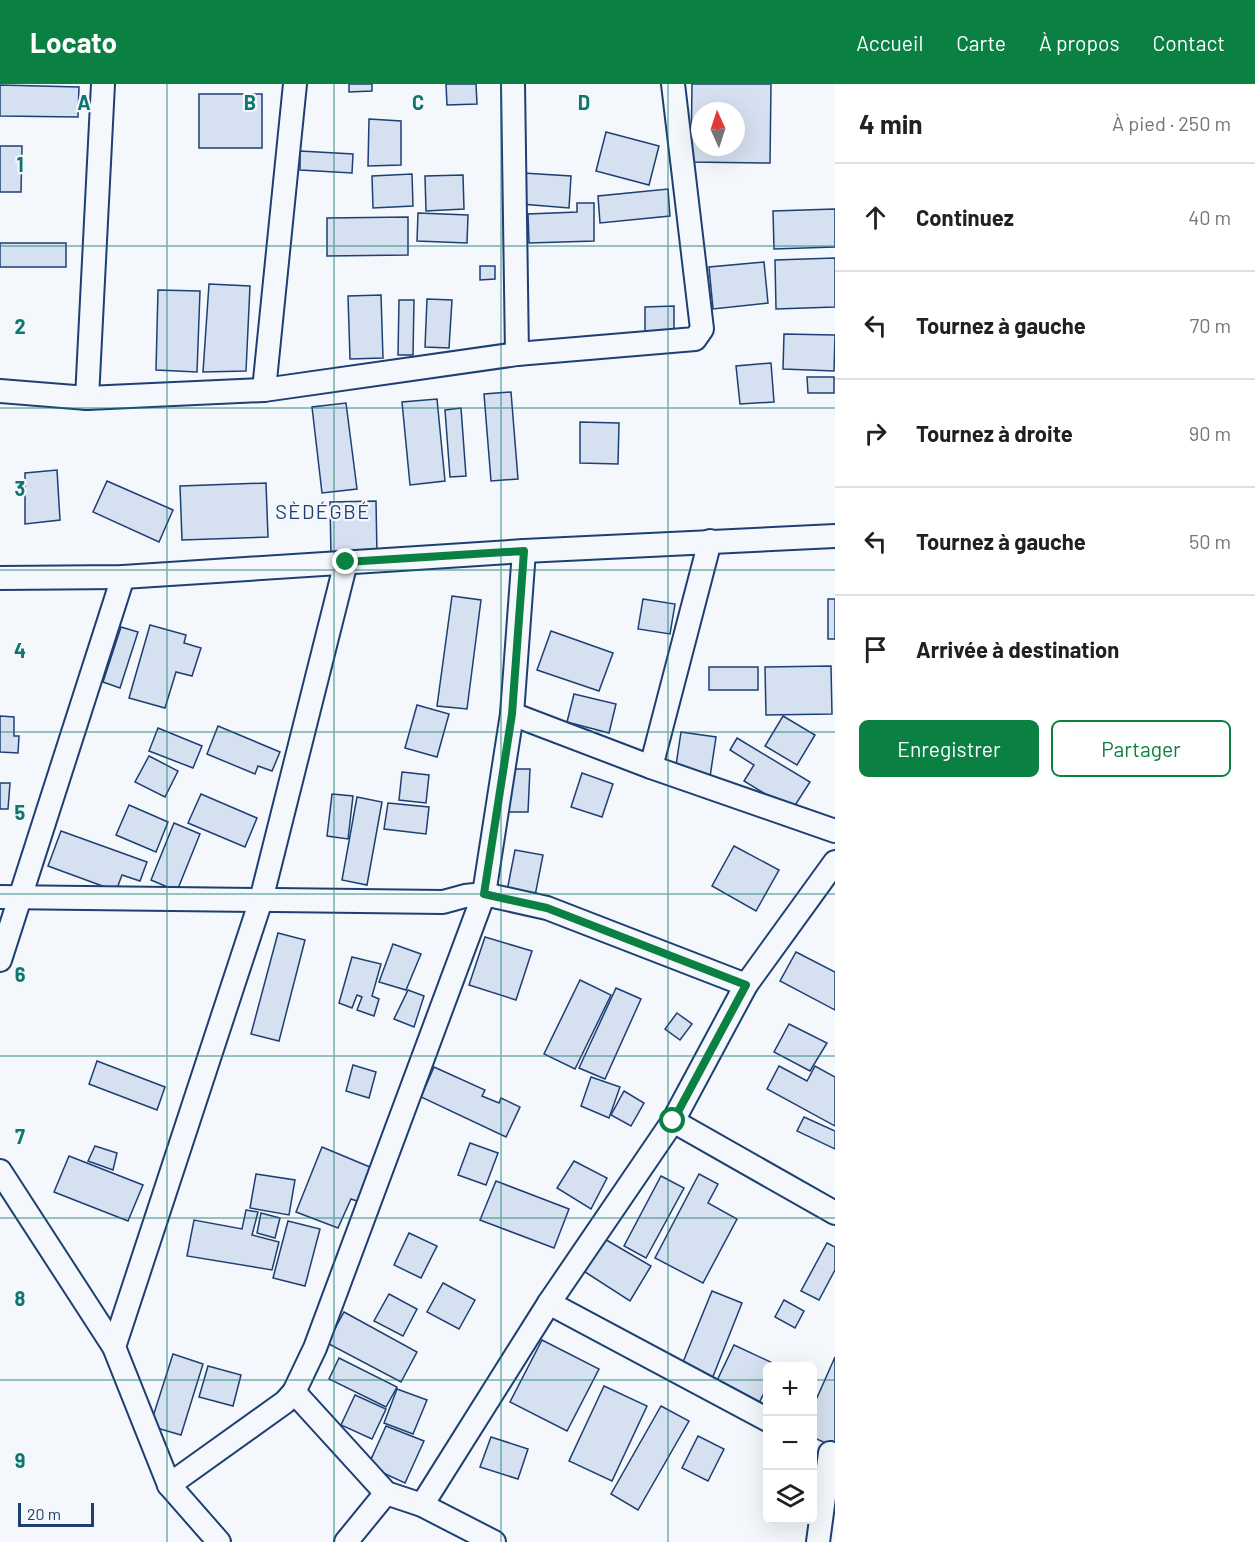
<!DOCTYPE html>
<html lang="fr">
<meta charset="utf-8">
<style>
:root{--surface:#fff;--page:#f2f2f2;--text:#202124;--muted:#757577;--line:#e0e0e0;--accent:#0b8043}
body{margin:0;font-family:Barlow,sans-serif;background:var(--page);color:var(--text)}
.controls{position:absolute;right:18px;bottom:18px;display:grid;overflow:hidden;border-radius:9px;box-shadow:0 6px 24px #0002}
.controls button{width:54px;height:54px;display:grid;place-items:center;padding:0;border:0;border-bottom:2px solid var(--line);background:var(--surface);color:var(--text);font:30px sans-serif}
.compass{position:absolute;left:691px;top:18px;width:54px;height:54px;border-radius:50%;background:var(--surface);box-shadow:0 6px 24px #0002;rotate:357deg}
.scale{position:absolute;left:18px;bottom:15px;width:76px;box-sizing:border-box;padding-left:6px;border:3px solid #1d3f73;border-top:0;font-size:16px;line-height:21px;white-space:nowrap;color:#1d3f73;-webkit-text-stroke:4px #f4f7fb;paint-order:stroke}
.stop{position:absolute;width:18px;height:18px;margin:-14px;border:4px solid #0b8043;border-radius:50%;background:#fff}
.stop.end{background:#0b8043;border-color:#fff;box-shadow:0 2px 6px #0008}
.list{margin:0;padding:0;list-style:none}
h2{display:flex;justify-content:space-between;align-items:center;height:78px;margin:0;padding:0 24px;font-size:26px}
h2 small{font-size:20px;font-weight:400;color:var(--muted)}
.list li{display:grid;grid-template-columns:39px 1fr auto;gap:18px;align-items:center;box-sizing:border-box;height:108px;padding:0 24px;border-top:2px solid var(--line)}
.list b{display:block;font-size:22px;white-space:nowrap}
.list em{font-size:20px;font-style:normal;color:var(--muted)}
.actions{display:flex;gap:12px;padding:18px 24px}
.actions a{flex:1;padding:14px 0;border:2px solid var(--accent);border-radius:9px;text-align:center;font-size:21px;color:var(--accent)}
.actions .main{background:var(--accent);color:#fff}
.icon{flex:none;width:33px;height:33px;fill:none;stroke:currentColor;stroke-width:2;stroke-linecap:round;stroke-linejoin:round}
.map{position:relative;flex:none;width:835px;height:1458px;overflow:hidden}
header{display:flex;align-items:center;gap:36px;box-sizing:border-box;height:84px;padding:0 30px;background:var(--accent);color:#fff}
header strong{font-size:28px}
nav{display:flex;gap:33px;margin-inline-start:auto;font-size:21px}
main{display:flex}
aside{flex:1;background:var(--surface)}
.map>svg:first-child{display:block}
.building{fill:#d5e0f0;stroke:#1d3f73;stroke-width:1.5;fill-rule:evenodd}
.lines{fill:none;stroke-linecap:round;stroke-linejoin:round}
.street-casing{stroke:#1d3f73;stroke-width:26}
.street{stroke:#f4f7fb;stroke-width:22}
.route{stroke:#0b8043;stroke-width:8}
.grid{fill:none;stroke:#0f766e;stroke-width:1.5;stroke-opacity:0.55}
.labels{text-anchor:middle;stroke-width:4.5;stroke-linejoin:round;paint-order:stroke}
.neighbourhood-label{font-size:20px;letter-spacing:1.5px;fill:#1d3f73;stroke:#f4f7fb}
.grid-label{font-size:20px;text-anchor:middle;font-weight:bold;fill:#0f766e;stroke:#f4f7fb;stroke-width:4.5;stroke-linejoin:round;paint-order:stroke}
</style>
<header>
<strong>Locato</strong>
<nav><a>Accueil</a><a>Carte</a><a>À propos</a><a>Contact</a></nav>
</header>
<main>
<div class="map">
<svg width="835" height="1458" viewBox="0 0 835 1458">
<rect width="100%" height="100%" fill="#f4f7fb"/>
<g class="building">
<path d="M349 0H372V7L349 8Z"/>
<path d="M446 0H476L477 20 447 21Z"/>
<path d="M692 0H771L770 79 691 78ZM700 27H736V63H700Z"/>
<path d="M0 1 79 3 78 33 0 32Z"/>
<rect x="199" y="10" width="63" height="54"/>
<path d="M369 35 401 37V81L368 82Z"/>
<path d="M606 48 659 62 649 101 596 87Z"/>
<path d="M0 62H22L21 108H0Z"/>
<path d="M300 67 353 70 352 89 300 86Z"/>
<path d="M523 89 571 92 569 124 521 120Z"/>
<path d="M412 90 413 122 373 124 372 92Z"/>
<path d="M463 91 464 125 426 127 425 92Z"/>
<path d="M668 105 670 132 600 139 598 112Z"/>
<path d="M577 119H594V157L529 159 528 130 577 128Z"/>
<path d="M835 125V163L774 165 773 127Z"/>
<path d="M418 129 468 131 467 159 417 157Z"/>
<path d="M408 133V171L327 172V134Z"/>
<rect x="0" y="159" width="66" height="24"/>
<path d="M835 174V223L776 225 775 176Z"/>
<path d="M764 178 768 219 713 225 709 183Z"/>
<path d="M480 182H495V195L480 196Z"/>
<path d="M209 200 250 202 246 287 203 288Z"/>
<path d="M158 206 200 207 197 288 156 286Z"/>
<path d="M381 211 383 274 350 275 348 212Z"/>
<path d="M427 215 452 216 449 264 425 263Z"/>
<path d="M399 216H414L413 271H398Z"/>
<path d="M674 222V248L645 250V223Z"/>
<path d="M784 250 835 251 834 287 783 285Z"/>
<path d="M771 279 774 318 740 320 736 282Z"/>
<path d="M807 293H834V309H808Z"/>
<path d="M511 308 518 395 491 397 484 310Z"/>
<path d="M437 315 445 397 410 401 402 318Z"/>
<path d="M346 319 357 405 322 409 312 323Z"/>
<path d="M461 324 466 392 450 393 445 326Z"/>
<path d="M580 338 619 339 618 380 580 379Z"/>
<path d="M57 386 60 436 25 440V389Z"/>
<path d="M107 397 173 426 159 458 93 428Z"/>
<path d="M266 399 268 453 182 456 180 402Z"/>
<path d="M376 417 377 471 331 472 330 418Z"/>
<path d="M452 512 481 516 467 625 437 622Z"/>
<path d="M643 515 675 520 670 550 638 545Z"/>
<rect x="828" y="515" width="7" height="40"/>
<path d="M150 541 186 551 184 559 201 564 192 592 176 588 165 624 129 614Z"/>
<path d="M121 543 138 548 120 604 103 598Z"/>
<path d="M551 547 613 569 599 607 537 586Z"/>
<path d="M831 582 832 630 766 631 765 583Z"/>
<rect x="709" y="583" width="49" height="23"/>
<path d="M574 610 616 620 609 649 567 638Z"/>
<path d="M417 621 449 630 437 673 405 664Z"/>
<path d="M0 632 14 633V652H19L18 669 0 668Z"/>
<path d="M783 632 815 651 797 681 765 662Z"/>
<path d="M218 642 280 668 272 687 258 682 255 690 207 670Z"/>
<path d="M158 644 202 662 193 684 149 667Z"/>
<path d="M681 648 716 653 710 693 675 688Z"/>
<path d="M737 654 810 698 792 726 744 697 754 681 730 666Z"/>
<path d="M149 672 178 687 165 713 135 698Z"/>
<path d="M510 685H530L528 728H508Z"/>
<path d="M402 688 429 691 426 719 399 716Z"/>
<path d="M582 689 613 700 602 733 571 723Z"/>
<path d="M0 699H10L8 725H0Z"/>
<path d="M201 710 257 734 245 763 188 739Z"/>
<path d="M332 710 353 712 348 755 327 752Z"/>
<path d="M357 713 382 718 367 801 342 796Z"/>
<path d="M388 719 429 723 426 750 384 745Z"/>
<path d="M129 721 168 738 156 768 116 751Z"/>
<path d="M174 739 200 750 177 807 151 796Z"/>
<path d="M61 747 147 778 140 797 122 791 116 807 48 782Z"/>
<path d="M734 762 779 786 756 827 712 802Z"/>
<path d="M515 766 543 771 534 817 506 812Z"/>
<path d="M278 849 305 856 279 957 251 950Z"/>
<path d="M485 853 532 867 516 916 469 901Z"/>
<path d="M393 860 421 870 406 906 379 898Z"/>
<path d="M796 868 835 888V926L780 897Z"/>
<path d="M352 873 381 880 372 912 379 915 374 932 357 926 362 913 357 911 352 924 339 919Z"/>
<path d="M580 896 611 911 575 985 544 970Z"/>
<path d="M616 904 641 915 605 995 579 984Z"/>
<path d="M408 906 424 912 414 943 394 935Z"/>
<path d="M677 929 692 940 680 956 665 945Z"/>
<path d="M789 940 827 959 810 987 774 968Z"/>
<path d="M97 977 165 1003 157 1026 89 1000Z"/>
<path d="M353 981 376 988 369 1014 346 1007Z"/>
<path d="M779 982 807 997 815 982 835 993V1042L767 1005Z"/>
<path d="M434 983 485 1006 482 1012 499 1019 501 1014 520 1023 506 1053 421 1013Z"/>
<path d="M591 993 620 1003 609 1034 581 1022Z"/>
<path d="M624 1007 644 1019 631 1042 611 1031Z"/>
<path d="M804 1033 835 1047V1065L797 1047Z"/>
<path d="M470 1059 498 1069 486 1101 458 1091Z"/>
<path d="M95 1062 117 1069 113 1086 88 1077Z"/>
<path d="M322 1063 377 1086 363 1119 351 1115 338 1144 296 1128Z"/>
<path d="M69 1072 143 1101 128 1137 54 1108Z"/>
<path d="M574 1077 607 1094 591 1125 557 1104Z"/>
<path d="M256 1090 295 1096 289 1131 250 1124Z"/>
<path d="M699 1090 718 1100 708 1119 737 1135 703 1199 655 1174Z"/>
<path d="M661 1092 684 1104 646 1174 624 1162Z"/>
<path d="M496 1097 569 1125 554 1164 480 1136Z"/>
<path d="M246 1126 258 1128 252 1151 279 1158 272 1186 187 1172 194 1136 242 1145Z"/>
<path d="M261 1129 280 1134 275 1154 257 1149Z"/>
<path d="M288 1137 320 1145 305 1202 273 1194Z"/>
<path d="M409 1149 437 1162 421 1194 394 1181Z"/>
<path d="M603 1154 651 1182 630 1217 585 1188Z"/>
<path d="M827 1159 835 1163V1186L819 1216 801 1207Z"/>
<path d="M443 1199 475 1216 459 1245 427 1228Z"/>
<path d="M712 1207 742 1219 712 1295 681 1283Z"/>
<path d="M389 1210 417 1225 403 1252 374 1237Z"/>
<path d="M784 1216 804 1227 795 1244 775 1233Z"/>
<path d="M344 1228 417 1268 401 1298 327 1259Z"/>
<path d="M542 1256 599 1285 567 1347 510 1318Z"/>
<path d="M734 1261 777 1281 768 1282V1301L757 1323 714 1303Z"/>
<path d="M173 1270 203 1280 181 1351 150 1342Z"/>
<path d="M835 1273V1363L812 1353V1325Z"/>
<path d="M339 1274 397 1303 386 1323 329 1295Z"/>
<path d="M208 1282 241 1291 233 1322 199 1313Z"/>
<path d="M604 1302 647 1322 612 1397 569 1377Z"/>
<path d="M397 1305 427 1316 413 1350 384 1339Z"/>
<path d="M355 1311 386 1325 372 1355 341 1341Z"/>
<path d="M661 1322 689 1337 638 1426 611 1410Z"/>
<path d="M386 1342 424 1357 405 1399 368 1382Z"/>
<path d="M698 1352 724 1365 708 1397 682 1384Z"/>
<path d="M491 1353 528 1365 518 1395 480 1383Z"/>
</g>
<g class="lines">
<defs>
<g id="street">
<path d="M513 0 517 270"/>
<path d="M264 306 295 0"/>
<path d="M0 307 87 314 264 306 517 270 695 255 702 245 673 0"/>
<path d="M87 314 103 0"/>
<path d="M0 494 123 493 524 467 835 452"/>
<path d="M512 630 651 683 835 747"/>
<path d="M651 683 710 457"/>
<path d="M0 813 443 818 465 812 484 810 547 824 746 901"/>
<path d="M0 876 123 493"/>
<path d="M673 1037 835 1129"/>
<path d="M0 1087 114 1263 169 1401 219 1458"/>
<path d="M549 1219 768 1336"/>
<path d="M114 1263 261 816 346 478"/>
<path d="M294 1308 386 1409 422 1421 494 1458"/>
<path d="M169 1401 285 1318 294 1308 315 1264 484 810 512 630 524 467"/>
<path d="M422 1421 549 1219 673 1037 746 901 835 778"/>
<path d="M346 1458 386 1409"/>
<path d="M818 1458 830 1369"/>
</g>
</defs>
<use href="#street" class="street-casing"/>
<use href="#street" class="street"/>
</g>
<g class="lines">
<path class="route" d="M346 478 524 467 512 630 484 810 547 824 746 901 673 1037"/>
</g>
<path class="grid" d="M167 0V1458M334 0V1458M501 0V1458M668 0V1458M0 162H835M0 324H835M0 486H835M0 648H835M0 810H835M0 972H835M0 1134H835M0 1296H768M812 1296H835"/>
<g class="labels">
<g class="neighbourhood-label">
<text x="323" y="435">SÈDÉGBÉ</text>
</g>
</g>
<g class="grid-label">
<text x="84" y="26">A</text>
<text x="250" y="26">B</text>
<text x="418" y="26">C</text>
<text x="584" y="26">D</text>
<text x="20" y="88">1</text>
<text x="20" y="250">2</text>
<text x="20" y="412">3</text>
<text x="20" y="574">4</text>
<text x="20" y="736">5</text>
<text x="20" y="898">6</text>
<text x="20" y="1060">7</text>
<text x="20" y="1222">8</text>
<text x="20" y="1384">9</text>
</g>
</svg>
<div class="controls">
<button>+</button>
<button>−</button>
<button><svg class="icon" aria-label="layers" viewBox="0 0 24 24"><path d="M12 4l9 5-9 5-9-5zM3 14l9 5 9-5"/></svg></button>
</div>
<svg class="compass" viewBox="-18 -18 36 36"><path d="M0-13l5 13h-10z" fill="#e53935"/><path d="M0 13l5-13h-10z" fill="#757577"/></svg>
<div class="scale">20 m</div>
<div class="stop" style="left:673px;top:1037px"></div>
<div class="stop end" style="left:346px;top:478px"></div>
</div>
<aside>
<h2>4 min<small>À pied · 250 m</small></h2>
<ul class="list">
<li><svg class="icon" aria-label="ahead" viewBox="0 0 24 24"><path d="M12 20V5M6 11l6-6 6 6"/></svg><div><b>Continuez</b></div><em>40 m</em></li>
<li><svg class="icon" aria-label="left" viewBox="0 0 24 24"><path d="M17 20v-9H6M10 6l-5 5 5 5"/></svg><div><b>Tournez à gauche</b></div><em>70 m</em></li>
<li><svg class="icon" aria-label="right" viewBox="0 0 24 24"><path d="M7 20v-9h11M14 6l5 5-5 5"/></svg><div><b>Tournez à droite</b></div><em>90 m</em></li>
<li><svg class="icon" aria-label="left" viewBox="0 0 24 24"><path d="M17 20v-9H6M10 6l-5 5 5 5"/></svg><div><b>Tournez à gauche</b></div><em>50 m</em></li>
<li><svg class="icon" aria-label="arrive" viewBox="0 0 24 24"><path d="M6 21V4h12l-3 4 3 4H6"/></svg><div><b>Arrivée à destination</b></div></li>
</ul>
<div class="actions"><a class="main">Enregistrer</a><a>Partager</a></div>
</aside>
</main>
